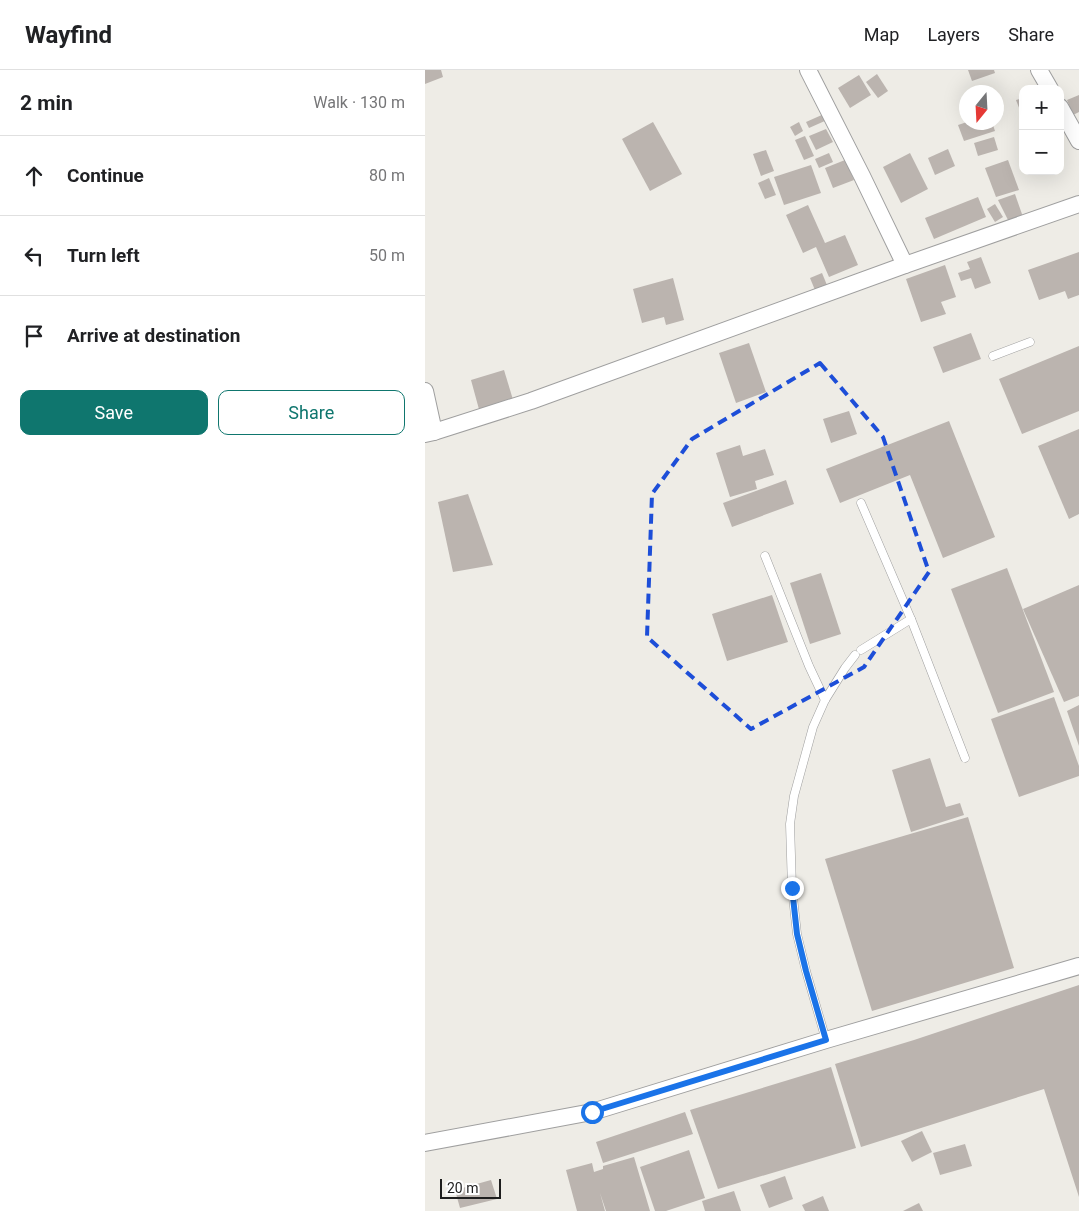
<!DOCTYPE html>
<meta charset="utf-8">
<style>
:root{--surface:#fff;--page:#f6f6f6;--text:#202124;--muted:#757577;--line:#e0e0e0;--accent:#0f766e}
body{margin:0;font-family:Roboto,sans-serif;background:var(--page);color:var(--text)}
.controls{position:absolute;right:15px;top:15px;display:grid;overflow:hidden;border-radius:10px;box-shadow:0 5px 20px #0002}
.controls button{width:45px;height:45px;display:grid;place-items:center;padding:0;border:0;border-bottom:1px solid var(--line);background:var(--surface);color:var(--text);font:25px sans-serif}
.compass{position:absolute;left:534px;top:15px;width:45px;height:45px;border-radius:50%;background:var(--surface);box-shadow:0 5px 20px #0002;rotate:198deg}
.scale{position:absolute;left:15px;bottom:12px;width:61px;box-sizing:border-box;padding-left:5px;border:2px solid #1e1e1e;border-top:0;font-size:14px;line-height:18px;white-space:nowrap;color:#1e1e1e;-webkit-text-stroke:4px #fff;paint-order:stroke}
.stop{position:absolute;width:15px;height:15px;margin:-11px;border:4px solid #1a73e8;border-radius:50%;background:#fff}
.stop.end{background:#1a73e8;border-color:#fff;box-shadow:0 1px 5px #0008}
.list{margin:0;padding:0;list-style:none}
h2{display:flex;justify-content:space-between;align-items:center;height:65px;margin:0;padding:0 20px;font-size:21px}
h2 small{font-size:16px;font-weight:400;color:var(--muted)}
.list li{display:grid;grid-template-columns:32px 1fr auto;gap:15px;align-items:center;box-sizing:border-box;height:80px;padding:0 20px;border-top:1px solid var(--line)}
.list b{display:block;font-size:19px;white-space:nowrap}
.list em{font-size:16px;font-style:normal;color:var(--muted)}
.actions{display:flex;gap:10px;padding:15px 20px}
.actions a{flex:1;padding:11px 0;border:1px solid var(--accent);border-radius:10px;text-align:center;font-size:18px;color:var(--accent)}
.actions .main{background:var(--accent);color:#fff}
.icon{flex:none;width:28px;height:28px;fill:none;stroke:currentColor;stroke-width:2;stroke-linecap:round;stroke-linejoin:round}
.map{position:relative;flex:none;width:654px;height:1141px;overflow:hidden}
header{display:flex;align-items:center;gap:30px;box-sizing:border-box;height:70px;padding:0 25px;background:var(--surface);border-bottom:1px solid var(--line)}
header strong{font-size:24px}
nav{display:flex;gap:28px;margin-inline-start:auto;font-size:18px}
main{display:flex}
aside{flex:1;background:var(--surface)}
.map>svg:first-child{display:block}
.building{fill:#bbb4af}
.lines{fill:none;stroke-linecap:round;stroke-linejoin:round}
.lane-casing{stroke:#9f9f9f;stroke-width:9}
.street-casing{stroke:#9f9f9f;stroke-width:18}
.lane{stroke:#fff;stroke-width:8}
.street{stroke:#fff;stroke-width:16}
.route{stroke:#1a73e8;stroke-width:6}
.marked{fill:none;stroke:#1d4ed8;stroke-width:4;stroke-dasharray:10 6;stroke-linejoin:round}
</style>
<header>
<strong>Wayfind</strong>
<nav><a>Map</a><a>Layers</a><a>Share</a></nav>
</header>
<main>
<aside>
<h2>2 min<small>Walk · 130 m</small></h2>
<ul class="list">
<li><svg class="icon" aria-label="ahead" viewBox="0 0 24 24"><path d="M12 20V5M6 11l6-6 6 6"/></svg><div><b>Continue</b></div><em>80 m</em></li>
<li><svg class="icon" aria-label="left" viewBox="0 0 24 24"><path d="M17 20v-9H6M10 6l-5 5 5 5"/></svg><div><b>Turn left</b></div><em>50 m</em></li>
<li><svg class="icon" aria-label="arrive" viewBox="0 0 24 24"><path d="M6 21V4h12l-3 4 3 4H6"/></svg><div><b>Arrive at destination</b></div></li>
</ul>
<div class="actions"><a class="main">Save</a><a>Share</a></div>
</aside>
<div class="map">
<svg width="654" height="1141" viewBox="0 0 654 1141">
<rect width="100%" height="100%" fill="#eeece6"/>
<g class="building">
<path d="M0 0H16L18 7 0 14Z"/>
<path d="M543 0H569L570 3 547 11Z"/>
<path d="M452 4 463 21 453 28 441 12Z"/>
<path d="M434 5 446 25 425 38 413 18Z"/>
<path d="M654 25V42L648 45 642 30Z"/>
<path d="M598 28V48L591 30Z"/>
<path d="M399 44 402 50 384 58 381 52Z"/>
<path d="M228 52 257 104 225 121 197 69Z"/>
<path d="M374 52 378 61 370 66 365 57Z"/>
<path d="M542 52H567L570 61 539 71 533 55Z"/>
<path d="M401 59 408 72 391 80 384 66Z"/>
<path d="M380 66 389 86 379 90 370 70Z"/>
<path d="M569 67 573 80 553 86 549 73Z"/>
<path d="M523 79 530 96 510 105 503 88Z"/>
<path d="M341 80 349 101 336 106 328 84Z"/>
<path d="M404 83 408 92 394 98 390 89Z"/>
<path d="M485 83 503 119 476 133 458 97Z"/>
<path d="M420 90 429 110 408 118 400 98Z"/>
<path d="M583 90 594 120 571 127 560 98Z"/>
<path d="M386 95 396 123 359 135 349 107Z"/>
<path d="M344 108 351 125 340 129 333 113Z"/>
<path d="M590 124 598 147 584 152 573 130Z"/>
<path d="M553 127 561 147 509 169 500 148Z"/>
<path d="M570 134 578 147 570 152 562 139Z"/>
<path d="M383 135 400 173 420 165 433 195 404 207 391 177 378 183 361 145Z"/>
<path d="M654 182V225L643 229 640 221 614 230 603 200Z"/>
<path d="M556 187 566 213 550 219 546 208 536 211 533 203 545 199 542 192Z"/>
<path d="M520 195 531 227 516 232 521 244 496 252 481 209Z"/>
<path d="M397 203 404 220 392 225 385 208Z"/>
<path d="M248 208 259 250 241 255 239 247 217 253 208 219Z"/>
<path d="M546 263 556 289 518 303 508 277Z"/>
<path d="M324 273 341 322 311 333 294 283Z"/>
<path d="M654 276V341L597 364 574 309Z"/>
<path d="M79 300 89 333 55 343 46 310Z"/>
<path d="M424 341 432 364 406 373 398 349Z"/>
<path d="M524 351 570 467 518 488 485 405 415 433 401 399Z"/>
<path d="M654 359V444L644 449 613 376Z"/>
<path d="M315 375 318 386 340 379 349 405 330 411 332 419 305 427 291 383Z"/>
<path d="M361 410 369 434 307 457 298 433Z"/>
<path d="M43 424 68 495 28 502 13 432Z"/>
<path d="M582 498 629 622 573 643 526 519Z"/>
<path d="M396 503 416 564 385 574 365 513Z"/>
<path d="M654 515V626L639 632 598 539Z"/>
<path d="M347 525 363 572 302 591 287 544Z"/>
<path d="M629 627 654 696V706L594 727 566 649Z"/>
<path d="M654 635V676L642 641Z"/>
<path d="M505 688 521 737 535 733 539 745 486 762 467 700Z"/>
<path d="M543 747 589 898 447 941 400 789Z"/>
<path d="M654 915V1127L619 1019 436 1077 410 994 489 970Z"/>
<path d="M406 997 431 1078 293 1119 265 1040Z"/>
<path d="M260 1042 268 1064 178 1093 171 1072Z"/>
<path d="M497 1061 507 1082 487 1092 476 1071Z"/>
<path d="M540 1074 547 1096 515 1105 508 1083Z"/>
<path d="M264 1080 280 1128 241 1141H230L215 1097Z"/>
<path d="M209 1087 225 1141H181L175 1123 180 1141H152L141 1100 167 1093 169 1102 178 1099V1096Z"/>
<path d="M360 1106 368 1129 344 1138 335 1115Z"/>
<path d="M66 1110 72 1129 35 1138 30 1120Z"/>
<path d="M309 1121 316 1141H280L277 1131Z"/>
<path d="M398 1126 404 1141H380L377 1135Z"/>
<path d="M494 1133 498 1141H478Z"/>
</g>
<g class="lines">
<defs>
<g id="lane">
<path d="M568 286 605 272"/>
<path d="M436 433 486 549 540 688"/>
<path d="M340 486 384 596 400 630"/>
<path d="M436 580 486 549"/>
<path d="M401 970 381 901 372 864 367 818 365 754 369 726 388 657 400 630 420 598 430 585"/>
</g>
<g id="street">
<path d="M383 0 437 106 480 195"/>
<path d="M614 0 625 19"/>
<path d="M635 37 654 71"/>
<path d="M0 321 9 362"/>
<path d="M0 364 9 362 106 331 480 195 654 134"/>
<path d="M0 1073 167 1042 401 970 654 896"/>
</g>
</defs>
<use href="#lane" class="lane-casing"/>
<use href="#street" class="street-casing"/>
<use href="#lane" class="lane"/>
<use href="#street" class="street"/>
</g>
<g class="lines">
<path class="route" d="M167 1042 401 970 381 901 372 864 367 818"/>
</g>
<path class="marked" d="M395 293 458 367 504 502 439 597 326 659 222 567 227 424 267 369Z"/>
</svg>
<div class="controls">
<button>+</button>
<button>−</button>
</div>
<svg class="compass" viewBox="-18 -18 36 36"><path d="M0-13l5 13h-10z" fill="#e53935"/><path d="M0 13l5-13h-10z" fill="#757577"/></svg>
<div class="scale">20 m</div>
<div class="stop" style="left:167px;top:1042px"></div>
<div class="stop end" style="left:367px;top:818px"></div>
</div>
</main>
